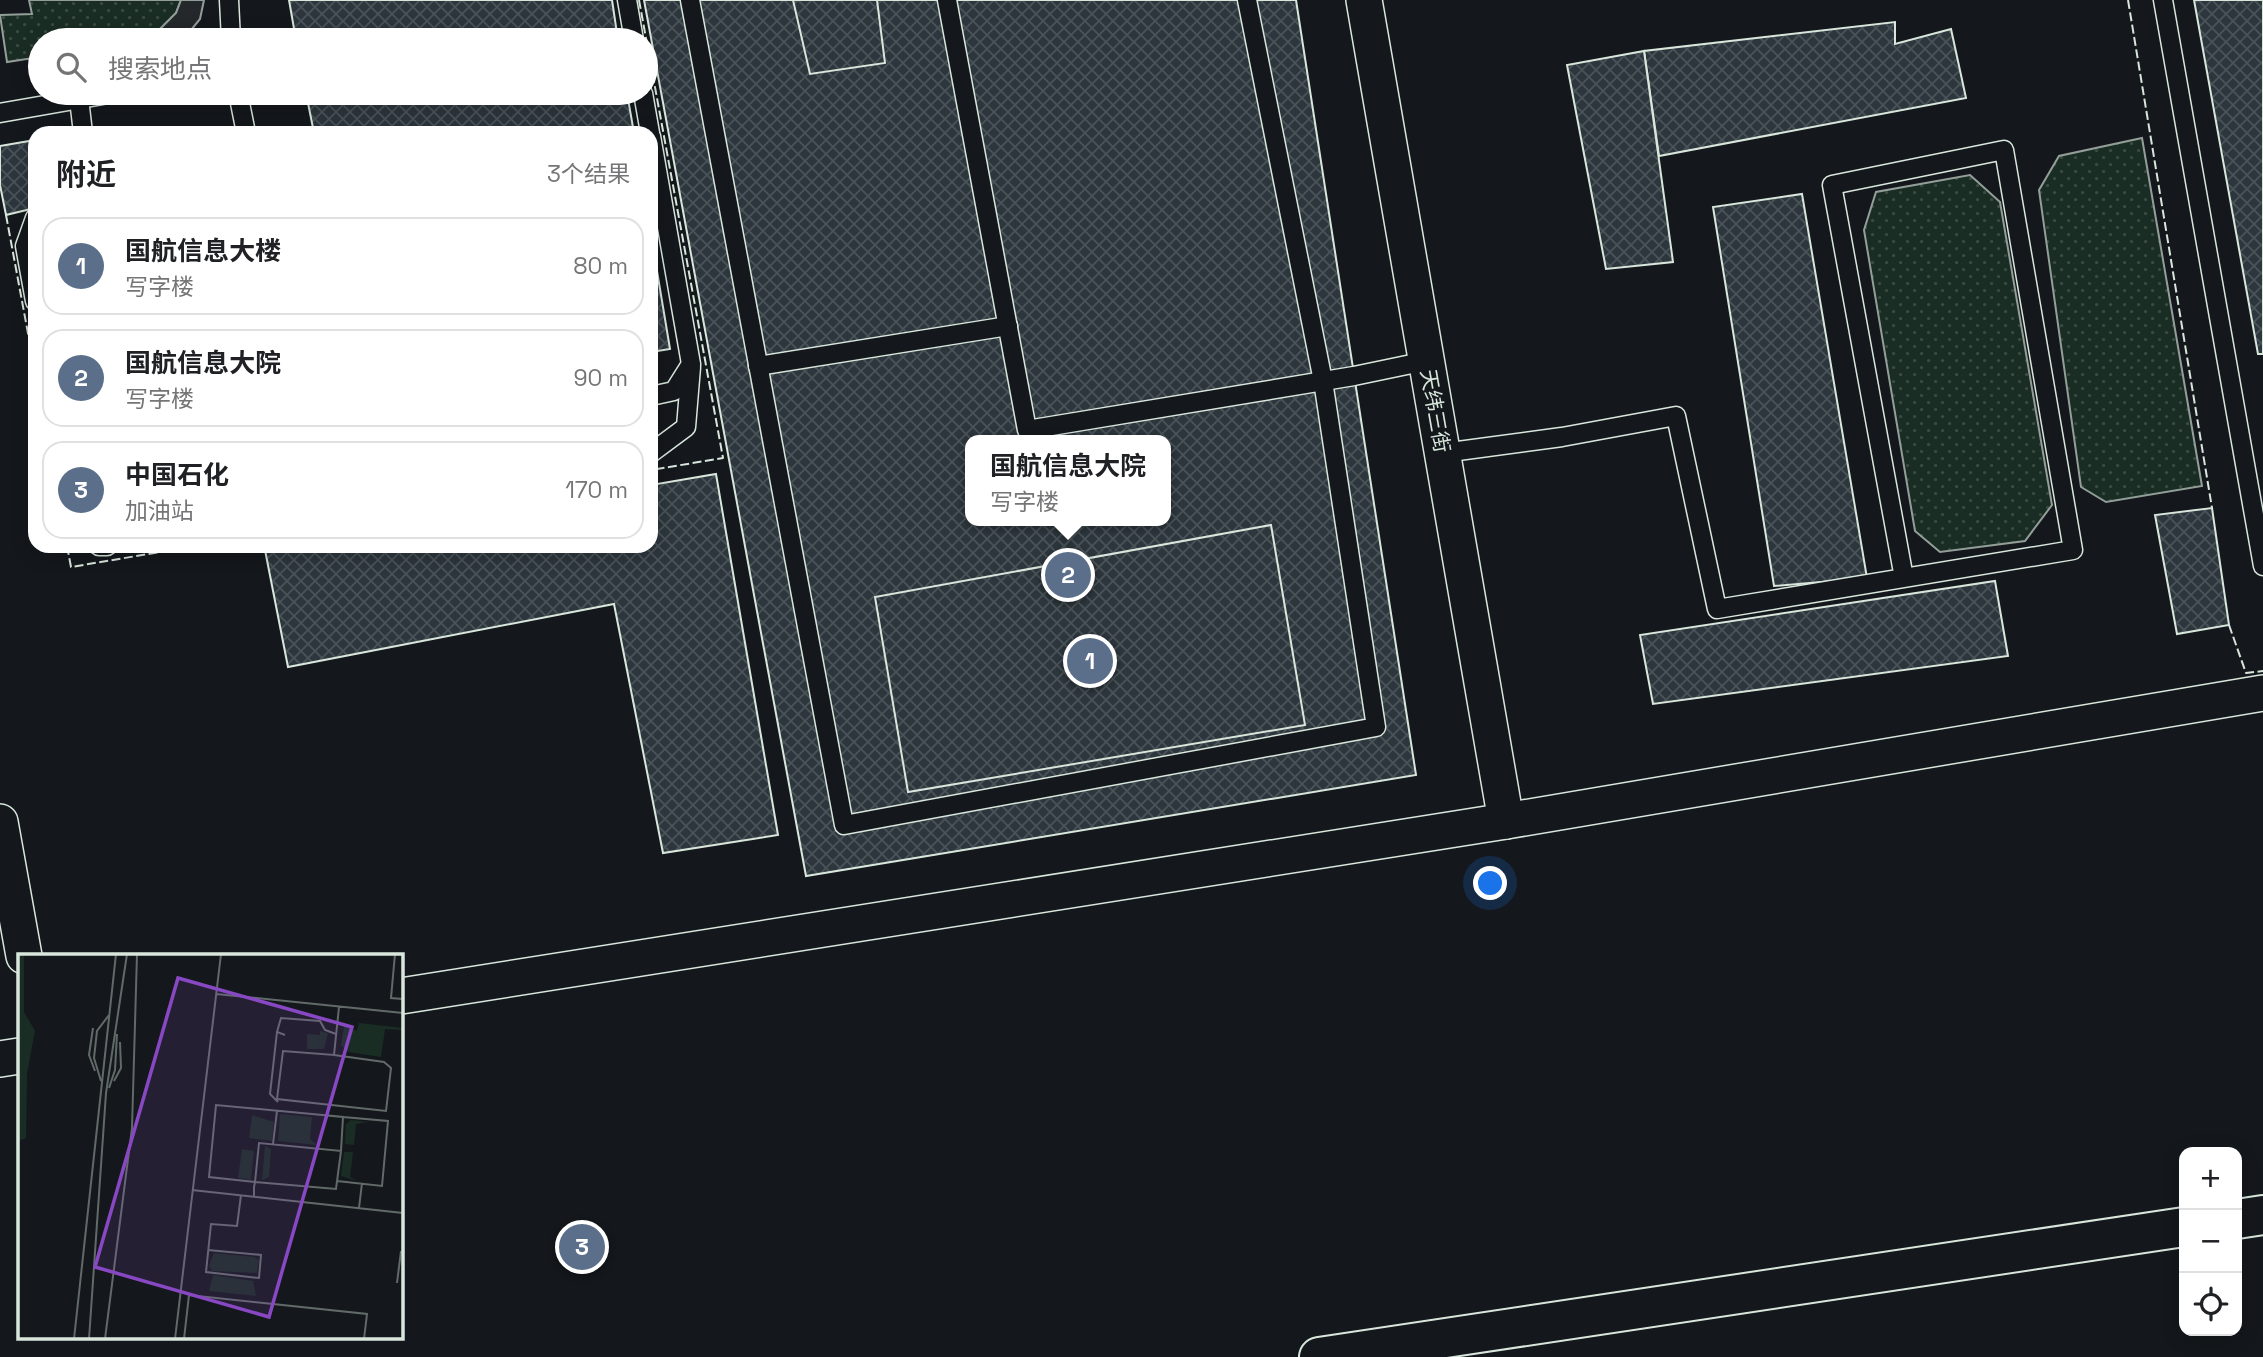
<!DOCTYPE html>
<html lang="zh">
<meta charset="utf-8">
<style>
:root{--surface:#fff;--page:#f6f6f6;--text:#202124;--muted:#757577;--line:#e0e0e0;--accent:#846436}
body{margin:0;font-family:"Space Grotesk","Noto Sans SC",sans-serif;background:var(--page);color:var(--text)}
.controls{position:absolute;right:21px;bottom:21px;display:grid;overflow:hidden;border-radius:14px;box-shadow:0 4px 18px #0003}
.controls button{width:63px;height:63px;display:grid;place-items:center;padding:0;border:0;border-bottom:2px solid var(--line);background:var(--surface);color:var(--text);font:35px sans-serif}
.you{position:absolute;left:1491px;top:884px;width:24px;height:24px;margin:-18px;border:5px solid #fff;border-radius:50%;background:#1a73e8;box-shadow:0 0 0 10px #1a73e833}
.badge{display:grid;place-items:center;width:46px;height:46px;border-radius:50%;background:var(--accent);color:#fff;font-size:23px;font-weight:700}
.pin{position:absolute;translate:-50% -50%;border:4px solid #fff;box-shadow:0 2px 7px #0006}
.popup{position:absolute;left:965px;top:435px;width:206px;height:91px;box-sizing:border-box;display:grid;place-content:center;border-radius:14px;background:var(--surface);filter:drop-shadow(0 2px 5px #0005);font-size:23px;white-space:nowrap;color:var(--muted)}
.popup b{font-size:26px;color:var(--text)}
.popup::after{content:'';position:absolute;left:50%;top:100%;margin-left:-14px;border:14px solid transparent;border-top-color:var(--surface)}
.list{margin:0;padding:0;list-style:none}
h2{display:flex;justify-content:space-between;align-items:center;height:91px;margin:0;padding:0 28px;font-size:30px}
h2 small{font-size:23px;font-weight:400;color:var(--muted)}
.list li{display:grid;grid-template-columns:46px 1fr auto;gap:21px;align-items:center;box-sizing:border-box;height:98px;margin:0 14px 14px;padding:0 14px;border:2px solid var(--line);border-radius:21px}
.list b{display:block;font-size:26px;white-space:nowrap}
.list p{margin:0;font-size:23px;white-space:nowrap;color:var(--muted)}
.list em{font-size:23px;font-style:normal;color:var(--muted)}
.icon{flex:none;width:38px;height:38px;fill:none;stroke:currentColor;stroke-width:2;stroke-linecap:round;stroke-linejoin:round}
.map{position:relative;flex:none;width:2263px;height:1357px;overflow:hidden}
.search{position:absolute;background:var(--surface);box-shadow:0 4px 18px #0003;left:28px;top:28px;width:630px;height:77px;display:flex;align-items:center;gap:18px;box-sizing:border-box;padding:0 24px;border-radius:38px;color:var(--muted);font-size:26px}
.panel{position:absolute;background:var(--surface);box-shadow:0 4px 18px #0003;left:28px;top:126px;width:630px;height:427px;border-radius:21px}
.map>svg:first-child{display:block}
.grass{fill:url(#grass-dots);stroke:#939e99;stroke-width:2}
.parking{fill:#24282b;stroke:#939e99;stroke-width:2}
.building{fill:url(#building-cross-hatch);stroke:#d8e6dc;stroke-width:2;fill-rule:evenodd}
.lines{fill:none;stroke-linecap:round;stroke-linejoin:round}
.lane-casing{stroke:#d8e6dc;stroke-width:21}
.street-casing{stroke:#d8e6dc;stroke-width:38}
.highway-casing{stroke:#d8e6dc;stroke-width:42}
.lane{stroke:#14181c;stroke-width:18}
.street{stroke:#14181c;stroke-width:35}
.highway{stroke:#14181c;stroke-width:38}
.fence{stroke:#d8e6dc;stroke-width:2;stroke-dasharray:9 3.5;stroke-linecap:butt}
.labels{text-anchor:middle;stroke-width:5;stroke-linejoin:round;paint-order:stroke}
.street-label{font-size:21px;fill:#d8e6dc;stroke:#14181c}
.inset-road{fill:none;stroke:#626a69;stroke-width:2}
.view{fill:#8948c3;fill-opacity:0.15;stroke:#8948c3;stroke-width:3.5}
.inset-edge{fill:none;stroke:#d8e6dc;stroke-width:3.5}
</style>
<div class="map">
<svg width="2263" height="1357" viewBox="0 0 2263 1357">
<defs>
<pattern id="grass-dots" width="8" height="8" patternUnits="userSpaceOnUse" patternTransform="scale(1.75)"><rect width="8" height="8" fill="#1a2d24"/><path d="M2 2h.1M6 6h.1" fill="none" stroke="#3b4b43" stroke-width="1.8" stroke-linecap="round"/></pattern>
<pattern id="building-cross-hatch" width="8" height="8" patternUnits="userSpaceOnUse" patternTransform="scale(1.75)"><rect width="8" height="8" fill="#2c363c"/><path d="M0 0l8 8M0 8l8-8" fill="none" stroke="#4a5358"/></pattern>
</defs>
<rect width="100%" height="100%" fill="#14181c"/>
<g class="grass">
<path d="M29 0H181L176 13 150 39 40 40V57L7 62 0 15 32 14Z"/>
<path d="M2142 138 2202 486 2106 502 2081 487 2039 190 2059 156Z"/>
<path d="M1970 175 2000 202 2052 505 2025 541 1940 552 1915 531 1864 230 1876 192Z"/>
</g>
<path class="parking" d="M181 0H204L200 19 183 40H142L150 39 176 13Z"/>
<g class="building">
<path d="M289 0H612L618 40H296Z"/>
<path d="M644 0H1296L1416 775 806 876ZM970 440H1166V521H970Z"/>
<path d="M793 0H877L885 63 810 74Z"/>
<path d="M2194 0H2263V354H2258Z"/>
<path d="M1895 22V44L1951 29 1966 98 1659 156 1644 51Z"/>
<path d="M1644 51 1673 262 1606 269 1567 65Z"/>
<path d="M306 93H627L634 133H314Z"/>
<path d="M35 140V182H33L35 208 6 215 0 185V146Z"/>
<path d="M1802 194 1867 578 1774 586 1713 207Z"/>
<path d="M651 235 670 349 651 352Z"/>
<path d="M716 474 778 835 663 853 614 604 288 667 265 550 290 546H651V485Z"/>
<path d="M2212 508 2229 625 2177 634 2155 515Z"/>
<path d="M1271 525 1305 725 908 792 875 597Z"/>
<path d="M1995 581 2008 656 1653 704 1640 635Z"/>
</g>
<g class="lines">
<defs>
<g id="lane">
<path d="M229 0 231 40"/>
<path d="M627 0 634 40"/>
<path d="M690 0 844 825 1376 727 1323 381 1247 0"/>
<path d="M947 0 1027 430 1354 376 1426 361"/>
<path d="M2163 0 2263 566"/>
<path d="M238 93 246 133"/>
<path d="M643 93 650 133"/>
<path d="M79 99 83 133"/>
<path d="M0 113 114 93"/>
<path d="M651 136 691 364 674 391 651 396"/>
<path d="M35 218 25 246 35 301"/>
<path d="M758 366 1008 326"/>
<path d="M651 453 686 427 691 367"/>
<path d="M1443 453 1562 437 1676 416 1717 609 2073 550 2004 150 1832 185 1904 578"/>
<path d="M99 546H107"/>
</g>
<g id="street">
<path d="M1364 0 1506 821"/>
<path d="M0 822 24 956"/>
<path d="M401 996 1506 821 2263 693"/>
<path d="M0 1059 19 1056"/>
</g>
<g id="highway">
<path d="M2237 1219 2263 1215"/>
<path d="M1319 1357 2184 1227"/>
</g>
</defs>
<use href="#lane" class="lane-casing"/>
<use href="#street" class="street-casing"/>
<use href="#highway" class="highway-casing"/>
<use href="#lane" class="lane"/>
<use href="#street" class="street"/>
<use href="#highway" class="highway"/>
<g class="fence">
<path d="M639 0 723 458 651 470"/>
<path d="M2128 0 2212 508"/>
<path d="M6 215 35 371"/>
<path d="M67 546 71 567 196 546"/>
<path d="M2229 625 2246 673 2263 671"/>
</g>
</g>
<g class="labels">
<g class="street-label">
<text transform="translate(1435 411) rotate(80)" y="7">天纬三街</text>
</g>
</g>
<g transform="translate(18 954)">
<rect width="385" height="385" fill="#14181c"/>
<path d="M341 69 385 74 384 76 367 75 363 103 330 98 323 91 326 72 339 77ZM302 77 310 79 306 95H289V80L302 81ZM262 160 294 163 292 185 299 191 260 187ZM234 161 256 168 254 187 231 184ZM333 166 351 168 338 170 336 191 327 190 328 170ZM247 192 253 195 251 223 244 226ZM224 195 236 197 233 226 220 224ZM326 198H335L332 223 340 227 323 222ZM196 299 236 303 241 306 239 319 194 317 191 312ZM195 321 235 327 238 342 191 337Z" fill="#1a2d24"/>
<path d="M6 0V58L17 77 9 119 8 184 0 187V1Z" fill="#1a2d24"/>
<path class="inset-road" d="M377 0 373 44 385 45M198 40 385 59M75 74 71 101 77 117M259 78 252 140 260 148M267 81 259 78 263 64 302 67 307 76 318 80M316 101 366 108 373 114 368 157 259 145 265 97 316 101 321 53M83 127 76 104 79 77 91 61M96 127 103 114 102 88M91 134 97 116 99 80M255 190 259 157M319 227 364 232 370 167 325 163M174 236 385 259M236 242V233L237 228 241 189 323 197 325 163 198 151 191 223 237 228 318 235 323 197M341 254 344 229M190 296 243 301 241 324 188 318 193 270 219 272 223 241M379 329 383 297M56 385 98 0M71 385 88 139 109 0M87 385 114 174 119 0M157 385 203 0M166 385 171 341 349 360 346 385"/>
<path class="view" d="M160 24 334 73 251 363 77 313Z"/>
<rect width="385" height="385" class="inset-edge"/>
</g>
</svg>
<div class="controls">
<button>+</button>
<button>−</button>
<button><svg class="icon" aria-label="locate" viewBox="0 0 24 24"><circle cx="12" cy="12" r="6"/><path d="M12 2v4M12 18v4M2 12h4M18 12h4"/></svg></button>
</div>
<div class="you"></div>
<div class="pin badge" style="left:1090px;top:661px;background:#5c6f8a">1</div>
<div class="pin badge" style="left:1068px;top:575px;background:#5c6f8a">2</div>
<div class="popup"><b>国航信息大院</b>写字楼</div>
<div class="pin badge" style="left:582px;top:1247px;background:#5c6f8a">3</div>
<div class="search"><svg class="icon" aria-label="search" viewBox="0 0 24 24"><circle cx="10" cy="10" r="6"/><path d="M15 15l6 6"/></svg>搜索地点</div>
<section class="panel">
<h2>附近<small>3个结果</small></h2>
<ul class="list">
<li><span class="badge" style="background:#5c6f8a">1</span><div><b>国航信息大楼</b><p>写字楼</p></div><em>80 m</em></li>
<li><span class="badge" style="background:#5c6f8a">2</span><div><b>国航信息大院</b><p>写字楼</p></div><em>90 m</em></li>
<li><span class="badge" style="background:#5c6f8a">3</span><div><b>中国石化</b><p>加油站</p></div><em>170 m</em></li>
</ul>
</section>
</div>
